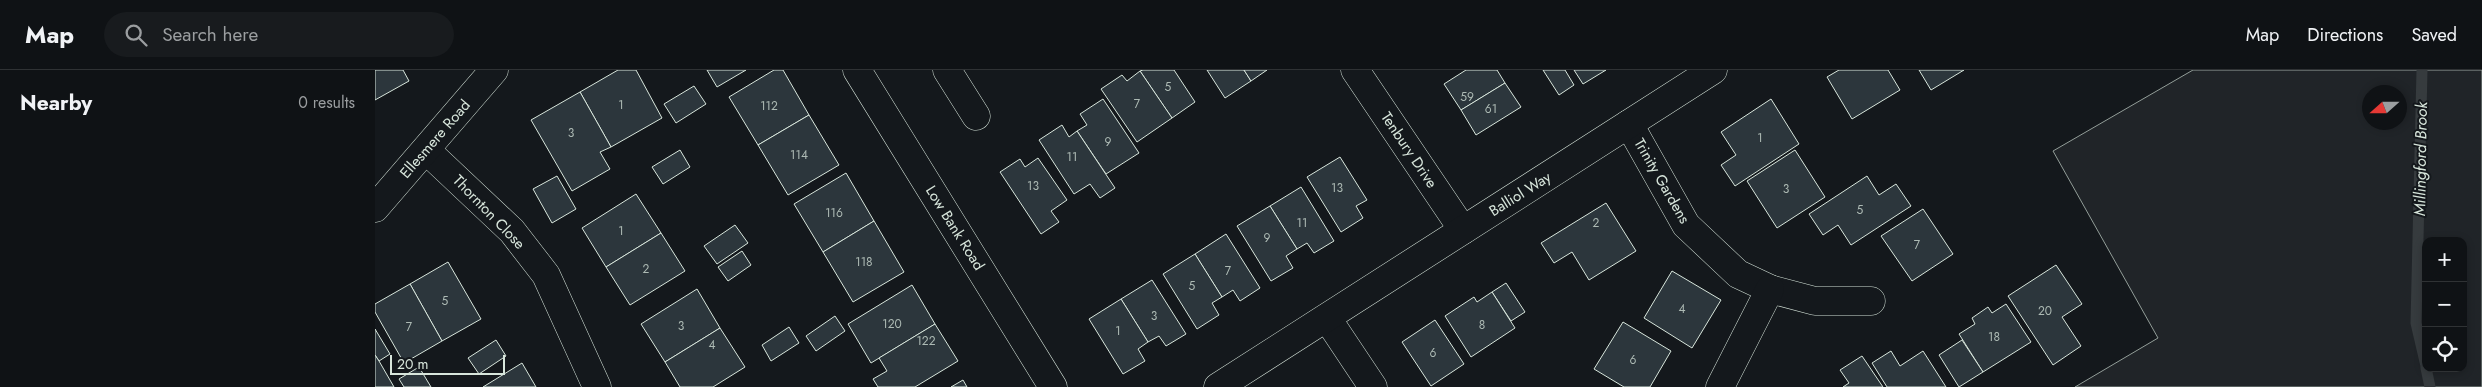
<!DOCTYPE html>
<meta charset="utf-8">
<style>
:root{--surface:#0f1215;--page:#181b1e;--text:#f1f3f6;--muted:#9b9ea0;--line:#2f3234}
body{margin:0;font-family:Jost,sans-serif;background:var(--page);color:var(--text)}
.controls{position:absolute;right:15px;bottom:15px;display:grid;overflow:hidden;border-radius:10px;box-shadow:0 2px 8px #0003}
.controls button{width:45px;height:45px;display:grid;place-items:center;padding:0;border:0;border-bottom:1px solid var(--line);background:var(--surface);color:var(--text);font:25px sans-serif}
.compass{position:absolute;left:1987px;top:15px;width:45px;height:45px;border-radius:50%;background:var(--surface);box-shadow:0 2px 8px #0003;rotate:249deg}
.scale{position:absolute;left:15px;bottom:12px;width:115px;box-sizing:border-box;padding-left:5px;border:2px solid #d8e6dc;border-top:0;font-size:14px;line-height:18px;white-space:nowrap;color:#d8e6dc;-webkit-text-stroke:4px #14181c;paint-order:stroke}
.list{margin:0;padding:0;list-style:none}
h2{display:flex;justify-content:space-between;align-items:center;height:65px;margin:0;padding:0 20px;font-size:21px}
h2 small{font-size:16px;font-weight:400;color:var(--muted)}
.icon{flex:none;width:28px;height:28px;fill:none;stroke:currentColor;stroke-width:2;stroke-linecap:round;stroke-linejoin:round}
.map{position:relative;flex:none;width:2107px;height:317px;overflow:hidden}
header{display:flex;align-items:center;gap:30px;box-sizing:border-box;height:70px;padding:0 25px;background:var(--surface);border-bottom:1px solid var(--line)}
header strong{font-size:24px}
nav{display:flex;gap:28px;margin-inline-start:auto;font-size:18px}
.search{width:350px;height:45px;background:var(--page);display:flex;align-items:center;gap:12px;box-sizing:border-box;padding:0 18px;border-radius:28px;color:var(--muted);font-size:19px}
main{display:flex}
aside{flex:1;background:var(--surface)}
.map>svg:first-child{display:block}
.green{fill:#202428;stroke:#939e99;fill-rule:evenodd}
.lines{fill:none;stroke-linecap:round;stroke-linejoin:round}
.stream{stroke:#363b3e;stroke-width:11}
.building{fill:#2c363c;stroke:#d8e6dc}
.minor-casing{stroke:#d8e6dc;stroke-width:29}
.minor{stroke:#14181c;stroke-width:28}
.labels{text-anchor:middle;stroke-width:4;stroke-linejoin:round;paint-order:stroke}
.number-label{font-size:12px;fill:#adbab4}
.street-label{font-size:15px;fill:#d8e6dc;stroke:#14181c}
.water-label{font-size:16px;font-style:italic;fill:#d8e6dc;stroke:#14181c}
</style>
<header>
<strong>Map</strong>
<div class="search"><svg class="icon" aria-label="search" viewBox="0 0 24 24"><circle cx="10" cy="10" r="6"/><path d="M15 15l6 6"/></svg>Search here</div>
<nav><a>Map</a><a>Directions</a><a>Saved</a></nav>
</header>
<main>
<aside>
<h2>Nearby<small>0 results</small></h2>
<ul class="list">
</ul>
</aside>
<div class="map">
<svg width="2107" height="317" viewBox="0 0 2107 317">
<rect width="100%" height="100%" fill="#14181c"/>
<path class="green" d="M1818 0H2107V317H1700L1783 268 1678 81ZM1994 22H2024V52H1994ZM2051 171H2088V298H2051Z"/>
<g class="lines">
<g class="stream">
<path d="M2047 0 2041 253 2051 296"/>
<path d="M2051 298 2055 317"/>
</g>
</g>
<g class="building">
<path d="M0 0H28L34 11 0 30Z"/>
<path d="M243 0H261L287 48 236 77 205 22Z"/>
<path d="M332 0H371L342 17Z"/>
<path d="M399 0H408L434 45 383 75 354 27Z"/>
<path d="M768 0H799L820 32 797 48 765 1Z"/>
<path d="M832 0H869L876 11 850 28Z"/>
<path d="M869 0H892L876 11Z"/>
<path d="M1091 0H1122L1130 13 1086 40 1069 14Z"/>
<path d="M1168 0H1190L1199 15 1184 25Z"/>
<path d="M1199 0H1231L1208 14Z"/>
<path d="M1464 0H1513L1525 20 1477 49 1452 7Z"/>
<path d="M1544 0H1589L1556 20Z"/>
<path d="M765 1 797 48 762 72 726 19 747 5 752 11Z"/>
<path d="M1130 13 1146 37 1101 65 1086 40Z"/>
<path d="M319 16 331 34 301 53 289 34Z"/>
<path d="M205 22 236 77 225 82 235 99 197 121 156 50Z"/>
<path d="M728 29 764 83 731 104 702 61 712 55 705 44Z"/>
<path d="M1396 29 1424 74 1360 116 1346 95 1361 85 1346 62Z"/>
<path d="M434 45 464 95 413 125 383 75Z"/>
<path d="M687 55 694 67 702 61 740 118 725 128 715 114 699 124 664 70Z"/>
<path d="M305 80 315 97 288 114 277 97Z"/>
<path d="M1420 80 1450 127 1402 158 1372 111Z"/>
<path d="M965 87 992 130 981 136 988 148 966 162 932 107Z"/>
<path d="M663 88 692 130 676 141 684 152 666 164 625 102 645 89 650 97Z"/>
<path d="M471 103 499 151 448 182 419 134Z"/>
<path d="M182 106 201 139 177 153 158 119Z"/>
<path d="M1492 106 1504 125 1521 114 1536 136 1476 175 1463 155 1448 165 1434 144Z"/>
<path d="M926 117 959 171 939 183 932 173 922 179 895 136Z"/>
<path d="M261 124 286 163 231 197 207 158Z"/>
<path d="M1231 133 1261 181 1214 210 1197 182 1179 193 1166 173Z"/>
<path d="M895 136 922 179 911 186 918 198 896 211 862 156Z"/>
<path d="M1548 139 1578 184 1537 211 1506 166Z"/>
<path d="M499 151 529 202 478 232 448 182Z"/>
<path d="M360 155 373 173 342 194 329 176Z"/>
<path d="M286 163 310 201 255 235 231 197Z"/>
<path d="M851 164 885 218 865 231 858 220 847 227 820 184Z"/>
<path d="M367 181 376 195 353 211 343 197Z"/>
<path d="M820 184 847 227 837 233 844 245 822 259 788 204Z"/>
<path d="M73 192 106 249 67 271 35 214Z"/>
<path d="M1681 195 1707 234 1687 247 1706 276 1678 295 1633 226Z"/>
<path d="M1297 201 1346 230 1317 278 1269 248Z"/>
<path d="M777 210 811 264 791 276 784 266 773 272 746 229Z"/>
<path d="M1131 213 1150 242 1136 251 1117 222Z"/>
<path d="M35 214 67 271 29 293 0 242V234Z"/>
<path d="M537 215 560 254 496 293 473 254Z"/>
<path d="M322 219 345 258 290 292 266 254Z"/>
<path d="M1117 222 1140 258 1096 287 1070 246 1099 227 1102 232Z"/>
<path d="M746 229 773 272 763 279 770 291 748 304 714 249Z"/>
<path d="M1631 234 1656 272 1608 302 1584 264 1600 254 1597 248 1613 237 1617 243Z"/>
<path d="M460 246 470 261 441 281 431 266Z"/>
<path d="M1060 250 1089 294 1056 316 1027 272Z"/>
<path d="M1248 252 1296 281 1275 317H1249L1219 299Z"/>
<path d="M560 254 583 291 540 317H503L498 309 512 301 504 288Z"/>
<path d="M414 257 424 273 396 291 387 275Z"/>
<path d="M345 258 370 297 338 317H305L290 292Z"/>
<path d="M0 259 15 284 4 291 0 285Z"/>
<path d="M121 270 131 286 104 304 93 288Z"/>
<path d="M1587 270 1608 302 1584 317 1564 285Z"/>
<path d="M1516 281 1525 296 1548 281 1571 317H1512L1497 293Z"/>
<path d="M0 285 4 291 19 317H0Z"/>
<path d="M1487 286 1508 317H1468L1474 313 1465 300Z"/>
<path d="M147 293 161 317H108Z"/>
<path d="M44 297 56 317H29L24 309Z"/>
<path d="M588 310 592 317H576Z"/>
</g>
<g class="lines">
<defs>
<g id="minor">
<path d="M482 0 678 317"/>
<path d="M572 0 601 46"/>
<path d="M980 0 1088 160"/>
<path d="M1254 54 1311 155 1363 204 1395 219 1440 231H1496"/>
<path d="M51 80 137 161 171 205 222 317"/>
<path d="M0 138 119 0"/>
<path d="M952 248 998 317"/>
<path d="M843 317 1338 0"/>
<path d="M1345 317 1395 219"/>
</g>
</defs>
<use href="#minor" class="minor-casing"/>
<use href="#minor" class="minor"/>
</g>
<g class="labels">
<g class="number-label">
<text x="793" y="21">5</text>
<text x="1092" y="31">59</text>
<text x="762" y="38">7</text>
<text x="246" y="39">1</text>
<text x="394" y="40">112</text>
<text x="1116" y="43">61</text>
<text x="196" y="67">3</text>
<text x="1385" y="72">1</text>
<text x="733" y="76">9</text>
<text x="424" y="89">114</text>
<text x="697" y="91">11</text>
<text x="658" y="120">13</text>
<text x="962" y="122">13</text>
<text x="1411" y="123">3</text>
<text x="1485" y="144">5</text>
<text x="459" y="147">116</text>
<text x="927" y="157">11</text>
<text x="1221" y="157">2</text>
<text x="246" y="165">1</text>
<text x="892" y="172">9</text>
<text x="1542" y="179">7</text>
<text x="489" y="196">118</text>
<text x="271" y="203">2</text>
<text x="853" y="205">7</text>
<text x="817" y="220">5</text>
<text x="70" y="235">5</text>
<text x="1307" y="243">4</text>
<text x="1670" y="245">20</text>
<text x="779" y="250">3</text>
<text x="517" y="258">120</text>
<text x="1107" y="259">8</text>
<text x="306" y="260">3</text>
<text x="34" y="261">7</text>
<text x="743" y="265">1</text>
<text x="1619" y="271">18</text>
<text x="551" y="275">122</text>
<text x="337" y="279">4</text>
<text x="1058" y="287">6</text>
<text x="1258" y="294">6</text>
</g>
<g class="street-label">
<text transform="translate(60 69) rotate(-49)" y="5">Ellesmere Road</text>
<text transform="translate(1034 80) rotate(56)" y="5">Tenbury Drive</text>
<text transform="translate(1287 111) rotate(60)" y="5">Trinity Gardens</text>
<text transform="translate(1145 124) rotate(-32)" y="5">Balliol Way</text>
<text transform="translate(114 142) rotate(46)" y="5">Thornton Close</text>
<text transform="translate(580 158) rotate(58)" y="5">Low Bank Road</text>
</g>
<g class="water-label">
<text transform="translate(2045 89) rotate(-89)" y="6">Millingford Brook</text>
</g>
</g>
</svg>
<div class="controls">
<button>+</button>
<button>−</button>
<button><svg class="icon" aria-label="locate" viewBox="0 0 24 24"><circle cx="12" cy="12" r="6"/><path d="M12 2v4M12 18v4M2 12h4M18 12h4"/></svg></button>
</div>
<svg class="compass" viewBox="-18 -18 36 36"><path d="M0-13l5 13h-10z" fill="#e53935"/><path d="M0 13l5-13h-10z" fill="#9b9ea0"/></svg>
<div class="scale">20 m</div>
</div>
</main>
